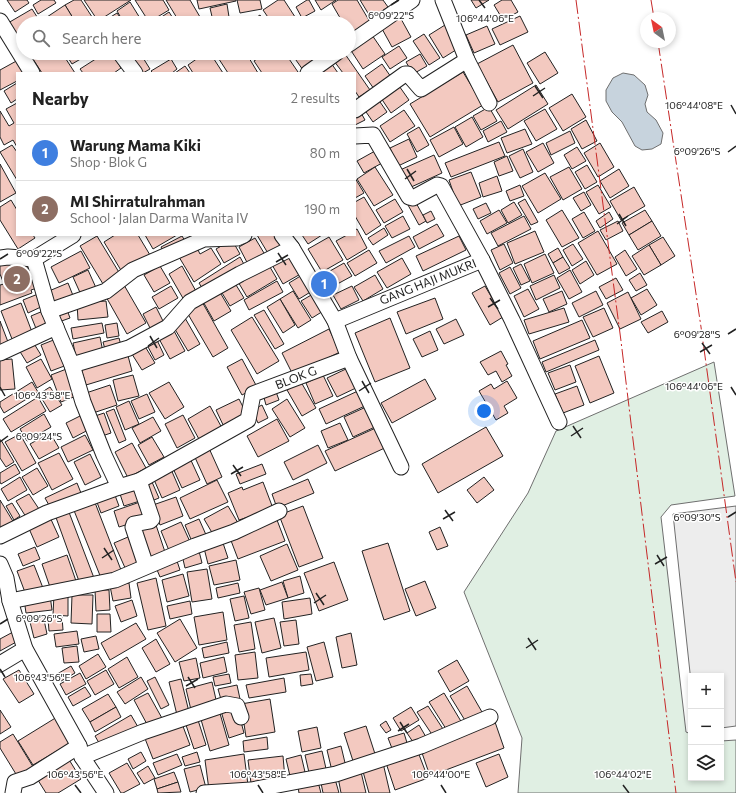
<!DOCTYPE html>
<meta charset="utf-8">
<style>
:root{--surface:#fff;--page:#f6f6f6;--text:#222;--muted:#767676;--line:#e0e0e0;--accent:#c62828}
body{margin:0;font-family:Commissioner,sans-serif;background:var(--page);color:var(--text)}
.controls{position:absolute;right:12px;bottom:12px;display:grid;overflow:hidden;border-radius:0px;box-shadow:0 2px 6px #0003}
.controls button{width:36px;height:36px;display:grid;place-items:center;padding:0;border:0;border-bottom:1px solid var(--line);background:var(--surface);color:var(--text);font:20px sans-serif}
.compass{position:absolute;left:640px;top:12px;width:36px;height:36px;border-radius:50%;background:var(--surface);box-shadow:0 2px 6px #0003;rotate:327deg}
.you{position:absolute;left:484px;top:411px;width:14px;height:14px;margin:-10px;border:3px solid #fff;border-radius:50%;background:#1a73e8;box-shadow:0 0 0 6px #1a73e833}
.badge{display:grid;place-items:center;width:26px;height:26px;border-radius:50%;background:var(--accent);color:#fff;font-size:13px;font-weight:700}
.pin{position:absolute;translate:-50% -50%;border:2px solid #fff;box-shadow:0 1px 4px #0006}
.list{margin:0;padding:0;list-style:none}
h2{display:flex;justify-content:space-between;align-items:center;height:52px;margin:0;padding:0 16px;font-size:17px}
h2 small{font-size:13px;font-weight:400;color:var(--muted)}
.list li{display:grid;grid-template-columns:26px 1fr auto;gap:12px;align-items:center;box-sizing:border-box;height:56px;padding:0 16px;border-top:1px solid var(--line)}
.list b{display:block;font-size:15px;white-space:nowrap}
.list p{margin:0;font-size:13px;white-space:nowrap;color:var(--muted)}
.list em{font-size:13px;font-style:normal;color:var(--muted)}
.icon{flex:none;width:22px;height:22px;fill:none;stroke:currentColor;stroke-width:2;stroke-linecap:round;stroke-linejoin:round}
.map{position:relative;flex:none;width:736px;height:793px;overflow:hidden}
.search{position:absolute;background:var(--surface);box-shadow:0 2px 6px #0003;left:16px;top:16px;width:340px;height:44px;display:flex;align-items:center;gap:10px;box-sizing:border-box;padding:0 14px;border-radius:22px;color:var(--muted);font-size:15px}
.panel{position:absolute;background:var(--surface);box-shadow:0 2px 6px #0003;left:16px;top:72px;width:340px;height:164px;border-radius:0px}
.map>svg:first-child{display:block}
.green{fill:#e0efe3;stroke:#6f6f6f}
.parking{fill:#ededed;stroke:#6f6f6f}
.water{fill:#c7d3dd;stroke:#6f6f6f}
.building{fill:#f3c9c0;stroke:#222}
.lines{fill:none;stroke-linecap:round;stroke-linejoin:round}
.street-casing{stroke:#222;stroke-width:17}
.street{stroke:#fff;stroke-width:15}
.power{stroke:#c62828;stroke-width:1;stroke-dasharray:14 3 2 3;stroke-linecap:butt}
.ticks{fill:none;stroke:#222;stroke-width:1.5}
.labels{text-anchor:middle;stroke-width:3;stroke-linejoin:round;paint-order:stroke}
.street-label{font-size:12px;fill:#222;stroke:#fff}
.ticks-label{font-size:10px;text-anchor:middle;fill:#222;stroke:#fff;stroke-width:3;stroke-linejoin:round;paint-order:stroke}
</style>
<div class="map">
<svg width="736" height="793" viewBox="0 0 736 793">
<rect width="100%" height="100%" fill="#fff"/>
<path class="green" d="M714 362 735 496 671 505 661 517 686 732 691 734V778H721V741L736 740V793H518L522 738 464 592 528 493 556 431Z"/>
<path class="parking" d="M736 506V726L721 728V676H691V682L673 514Z"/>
<path class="water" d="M623 73 634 75 645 85 648 95 645 104 647 112 656 120 663 133 661 144 652 149 642 150 635 146 622 122 612 112 606 101V90L613 78Z"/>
<g class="building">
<path d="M7 0H27L29 3 15 12Z"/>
<path d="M41 0H54L56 3 38 14 33 5Z"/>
<path d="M74 0H81L96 23H76L65 5Z"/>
<path d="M84 0H131L98 21Z"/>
<path d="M135 0H163L169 10 149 22Z"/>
<path d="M166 0H190L203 22 201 23H180Z"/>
<path d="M197 0H236V1L199 9Z"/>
<path d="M237 0H260L262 9 240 13Z"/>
<path d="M278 0H284L299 23H272L263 10Z"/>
<path d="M307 0H309L315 11 302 18 296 7Z"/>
<path d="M315 0H336L321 10Z"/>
<path d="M338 0H357L370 22 350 34 349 32V23H343L332 4Z"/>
<path d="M360 0H383L388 7 371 18Z"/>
<path d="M471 0H489L476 8Z"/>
<path d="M502 0H511L518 12 503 20 494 5Z"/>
<path d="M130 2 143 23H124L117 11Z"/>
<path d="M227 4 229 17 213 21 210 8Z"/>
<path d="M65 5 76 23H51L47 17Z"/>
<path d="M32 9 41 23H23V36L18 39 8 23Z"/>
<path d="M169 12 176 23H158L157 20Z"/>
<path d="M117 13 124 23H101Z"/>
<path d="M260 15 265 23H248Z"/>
<path d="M520 16 528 32 500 45 492 29Z"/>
<path d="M400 17 411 37 392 47 381 27Z"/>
<path d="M445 25 459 48 443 58 429 35Z"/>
<path d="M487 26 495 44 474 53 466 35Z"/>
<path d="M424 34 440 58 429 65 413 41Z"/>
<path d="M372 35 385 54 363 69 350 49Z"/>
<path d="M513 45 533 83 498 102 477 64Z"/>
<path d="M399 46 407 58 390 69 382 57Z"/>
<path d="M545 52 558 73 540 84 527 63Z"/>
<path d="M42 53H62L75 73H42L33 59Z"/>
<path d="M65 53H91L72 64Z"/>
<path d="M105 53H112L121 68 114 73H83L80 69Z"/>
<path d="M121 53H140L150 69 143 73H136Z"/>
<path d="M142 53H158L147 60Z"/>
<path d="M190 53H203L194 59Z"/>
<path d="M205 53H210L223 73H193L188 65Z"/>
<path d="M215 53H246L258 73H228Z"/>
<path d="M266 53H285L298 72 296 73H262L254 61Z"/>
<path d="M291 53H318L322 58 303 70Z"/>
<path d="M345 54 370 90 359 97 355 91V73H343L334 61Z"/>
<path d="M420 54 427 66 413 74 406 62Z"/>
<path d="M20 59 27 73H17V81L0 90V70Z"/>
<path d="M171 59 177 69 172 73H153L151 71Z"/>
<path d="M331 63 338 73H317Z"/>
<path d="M382 64 391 77 374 89 365 76Z"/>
<path d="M185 66 190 73H175Z"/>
<path d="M463 72 483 105 430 137 410 104Z"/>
<path d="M17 83V99L11 103 4 91Z"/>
<path d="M397 83 409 100 391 113 379 95Z"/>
<path d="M536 85 548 104 508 129 496 110Z"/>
<path d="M572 94 586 117 563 131 549 108Z"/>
<path d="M378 99 387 112 373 122 364 109Z"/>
<path d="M17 103V147L13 140 4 145 0 137V111L9 126 14 123 6 109Z"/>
<path d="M489 107 497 121 481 130 473 116Z"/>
<path d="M545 109 557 129 536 141 524 121Z"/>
<path d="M404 110 415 126 390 142 380 126Z"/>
<path d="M360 111 365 120 355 125V114Z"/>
<path d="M472 117 483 137 466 147 455 127Z"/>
<path d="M586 120 597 141 582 149 571 129Z"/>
<path d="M501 121 507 132 488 142 483 131Z"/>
<path d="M419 127 429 145 417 152 407 134Z"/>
<path d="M454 127 463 144 439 157 430 140Z"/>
<path d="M525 129 532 144 507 153 501 138Z"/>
<path d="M570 131 575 143 551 155 546 143Z"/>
<path d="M409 139 417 157 398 166 390 148Z"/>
<path d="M499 142 505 156 451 177 445 163Z"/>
<path d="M543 143 554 163 538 172 526 152Z"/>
<path d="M600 143 614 167 598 177 584 153Z"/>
<path d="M12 145 17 152V180L0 152Z"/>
<path d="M577 147 586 161 572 169 564 155Z"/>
<path d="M523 149 533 172 520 178 509 156Z"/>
<path d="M375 151 382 163 364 173 357 161Z"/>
<path d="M434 155 442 173 409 188 400 170Z"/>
<path d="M507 156 513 171 499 176 494 162Z"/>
<path d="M0 164 16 193 0 202Z"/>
<path d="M587 165 597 182 585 189 575 172Z"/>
<path d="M375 167 393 195 374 206 357 179Z"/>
<path d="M569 167 582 189 563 200 550 177Z"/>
<path d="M619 169 629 186 610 198 600 181Z"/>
<path d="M471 172 481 197 458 206 449 180Z"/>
<path d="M545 173 561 199 538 213 522 186Z"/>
<path d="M497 176 502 191 483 197 479 183Z"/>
<path d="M355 178 364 193 355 198Z"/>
<path d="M520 185 524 196 510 201 506 191Z"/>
<path d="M598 185 611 207 599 214 586 192Z"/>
<path d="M634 187 645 206 621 220 610 201Z"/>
<path d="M584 192 591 205 581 211 573 198Z"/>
<path d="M364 197 381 225 366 235 355 216V202Z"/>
<path d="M395 199 403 212 384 223 376 210Z"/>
<path d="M525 199 538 222 531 225 518 203Z"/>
<path d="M11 200 17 210V235H33L35 238 18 249 0 220V207Z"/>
<path d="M415 201 426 221 419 225 408 205Z"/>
<path d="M514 202 522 215 508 223 501 210Z"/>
<path d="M486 203 491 213 478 219 473 209Z"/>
<path d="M499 210 507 223 487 234 480 221Z"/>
<path d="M562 210 579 238 562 247 546 220Z"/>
<path d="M645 210 652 221 629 235 622 223Z"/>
<path d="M431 211 435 219 427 223 423 215Z"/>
<path d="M584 212 595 231 583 238 572 219Z"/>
<path d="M609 212 613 219 600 228 596 221Z"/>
<path d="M403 216 410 229 392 238 385 226Z"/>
<path d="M524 216 531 229 498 246 491 233Z"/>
<path d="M618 221 623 231 606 240 600 230Z"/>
<path d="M652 221 661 236 638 250 629 235Z"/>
<path d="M437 224 444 236 419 249 413 237Z"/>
<path d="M384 228 388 235 373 245 368 238Z"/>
<path d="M357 229 367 248 347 260 336 241 347 235H355V230Z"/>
<path d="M535 231 544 252 515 264 507 243Z"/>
<path d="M598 231 617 264 597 275 578 243Z"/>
<path d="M115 235H138L150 255 122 272 104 242Z"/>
<path d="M145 235H177L153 249Z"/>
<path d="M257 235H278L284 246 269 255Z"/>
<path d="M302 235H322L308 244Z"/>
<path d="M97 236 120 274 103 284 80 246Z"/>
<path d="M182 236 187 244 165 255 161 247Z"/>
<path d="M409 236 415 247 386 263 379 251Z"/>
<path d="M459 236 466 250 423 271 416 256Z"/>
<path d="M329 237 343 260 322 272 308 249Z"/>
<path d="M663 237 675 256 661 265 649 245Z"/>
<path d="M255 238 267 258 250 268 239 247Z"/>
<path d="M232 240 240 254 224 263 216 249Z"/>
<path d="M504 244 513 263 500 270 491 250Z"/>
<path d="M573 244 583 259 572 266 563 250Z"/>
<path d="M649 245 661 265 644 275 632 256Z"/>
<path d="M196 246 200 254 211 248 221 264 194 282 179 257Z"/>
<path d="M558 248 563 257 553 263 548 254Z"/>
<path d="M369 250 377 263 355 276 347 263Z"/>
<path d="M625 250 637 269 626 276 615 257Z"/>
<path d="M81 251 90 268 59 283 51 267Z"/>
<path d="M292 251 304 272 283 284 271 263Z"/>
<path d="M545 254 554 273 532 283 524 264Z"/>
<path d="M240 257 245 266 204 291 199 283Z"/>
<path d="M563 257 570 268 559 274 553 263Z"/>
<path d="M402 258 411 274 387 288 377 272Z"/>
<path d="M586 261 594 275 580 284 572 270Z"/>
<path d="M0 262 26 265 37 288 31 290 32 293 0 305V285L4 284 0 274Z"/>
<path d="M267 262 277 279 247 297 237 280Z"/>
<path d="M344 263 352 276 330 288 323 275Z"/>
<path d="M521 264 530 281 521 285 513 268Z"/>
<path d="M160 266 170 283 154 292 144 275Z"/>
<path d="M182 266 197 293 184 300 169 274Z"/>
<path d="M510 267 521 288 510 294 499 273Z"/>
<path d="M88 270 97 290 82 297 73 277Z"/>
<path d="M570 270 582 292 569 299 557 278Z"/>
<path d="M307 272 317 288 299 299 289 283Z"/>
<path d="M640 273 647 285 636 291 629 280Z"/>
<path d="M375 275 383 289 363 301 354 287Z"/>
<path d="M554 275 560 288 536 300 530 286Z"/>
<path d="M616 278 623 290 606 299 599 287Z"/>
<path d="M233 280 244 298 230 306 219 288Z"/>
<path d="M277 281 283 292 249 310 244 300Z"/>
<path d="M68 283 74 298 56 306 49 291Z"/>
<path d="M124 285 146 323 127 334 105 295Z"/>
<path d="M171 286 178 298 159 309 152 297Z"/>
<path d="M352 286 359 300 341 309 333 295Z"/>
<path d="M485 286 503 317 490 325 472 293Z"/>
<path d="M218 289 231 311 214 321 201 298Z"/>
<path d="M528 289 539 309 524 317 514 296Z"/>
<path d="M647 289 657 305 641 315 631 298Z"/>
<path d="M293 291 311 320 298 328 280 299Z"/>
<path d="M318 291 328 308 312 318 301 301Z"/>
<path d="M562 291 567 304 549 312 543 299Z"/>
<path d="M596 291 603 305 579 317 572 303Z"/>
<path d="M628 292 641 319 620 329 607 303Z"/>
<path d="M38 294 43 306 28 313 23 300Z"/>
<path d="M435 298 443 319 406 334 397 312Z"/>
<path d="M280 299 295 325 283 333 267 307Z"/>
<path d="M201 300 228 348 213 357 185 309Z"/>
<path d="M106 301 108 317 78 320 77 303Z"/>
<path d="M21 303 32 332 12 339 1 311Z"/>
<path d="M66 307 70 318 56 323 53 312Z"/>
<path d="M156 307 165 325 152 332 143 314Z"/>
<path d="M564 308 569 322 529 334 524 320Z"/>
<path d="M604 308 613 328 593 337 583 317Z"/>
<path d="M264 310 284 344 275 349 254 315Z"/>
<path d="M43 311 50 326 37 331 31 316Z"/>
<path d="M662 311 668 322 648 333 641 322Z"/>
<path d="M252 317 279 361 257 374 231 330Z"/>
<path d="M185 318 200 344 188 351 173 326Z"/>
<path d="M390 318 410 368 375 382 355 333Z"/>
<path d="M456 319 464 335 444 344 436 329Z"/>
<path d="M582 320 590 338 540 359 533 341Z"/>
<path d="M0 321 8 342 0 345Z"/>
<path d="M102 323 104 333 73 339 71 328Z"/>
<path d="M117 323 119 336 107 338 105 325Z"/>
<path d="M173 329 185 351 170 359 158 337Z"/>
<path d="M329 329 340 352 293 375 282 353Z"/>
<path d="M430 331 438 350 422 357 413 339Z"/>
<path d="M100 337 103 352 76 357 73 343Z"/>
<path d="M119 338 122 349 106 353 103 342Z"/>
<path d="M56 339 67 365 51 371 41 345Z"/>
<path d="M157 340 164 355 155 360 147 345Z"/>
<path d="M595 340 599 350 546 372 542 362Z"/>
<path d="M33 342 41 355 27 363 19 350Z"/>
<path d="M143 343 155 363 142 370 130 351Z"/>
<path d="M501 351 508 364 506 365 512 376 502 382 496 371 488 375 480 362Z"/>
<path d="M127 352 132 371 86 385 80 365Z"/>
<path d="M599 356 614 393 590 403 575 366Z"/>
<path d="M12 359 15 389 0 390V360Z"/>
<path d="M41 359 52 379 37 388 26 367Z"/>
<path d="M242 359 257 387 242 395 227 367Z"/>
<path d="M570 365 576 382 555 390 548 373Z"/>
<path d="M69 368 79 395 61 402 51 375Z"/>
<path d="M348 368 358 387 337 397 327 378Z"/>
<path d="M133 375 139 396 118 401 113 380Z"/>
<path d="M323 375 333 396 315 404 306 383Z"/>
<path d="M425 379 436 399 392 423 381 403Z"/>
<path d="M507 381 517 398 504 406 508 413 496 420 479 391 491 384 494 389Z"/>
<path d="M32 382 38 392 4 413 0 406V402Z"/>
<path d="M169 382 184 407 165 419 149 393Z"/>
<path d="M301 382 316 408 302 416 287 390Z"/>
<path d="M110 385 117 405 90 414 83 394Z"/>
<path d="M577 386 584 405 563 413 555 394Z"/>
<path d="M50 387 62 405 50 412 39 394Z"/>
<path d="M275 389 279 400 266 405 263 394Z"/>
<path d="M360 390 367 405 326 424 319 409Z"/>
<path d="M147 394 155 412 139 419 131 401Z"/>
<path d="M38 397 46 411 11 432 3 419Z"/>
<path d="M239 399 248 417 225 429 216 410Z"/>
<path d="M287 399 305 428 290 437 272 409Z"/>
<path d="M129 401 139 424 125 430 116 407Z"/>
<path d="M262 405 268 418 258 423 252 410Z"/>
<path d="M210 406 222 428 200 441 188 419Z"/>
<path d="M366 407 375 427 353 437 344 417Z"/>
<path d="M114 409 126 440 119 443 106 412Z"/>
<path d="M104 413 111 433 99 437 92 417Z"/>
<path d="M44 414 51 427 27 441 20 429Z"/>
<path d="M82 415 90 429 73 438 66 423Z"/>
<path d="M183 415 195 438 177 448 165 424Z"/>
<path d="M153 417 161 431 140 443 132 428Z"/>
<path d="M277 419 289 441 258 457 247 436Z"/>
<path d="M340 423 348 440 328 448 321 431Z"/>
<path d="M380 426 389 446 335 471 325 451Z"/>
<path d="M486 427 503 456 438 493 422 464Z"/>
<path d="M50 433 59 448 39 459 30 444Z"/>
<path d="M20 434 36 463 22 471 5 442Z"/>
<path d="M85 435 93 450 68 462 61 447Z"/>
<path d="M152 437 164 457 149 465 138 445Z"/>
<path d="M0 440H1L14 462 6 467 0 458Z"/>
<path d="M132 443 146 468 128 478 115 452Z"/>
<path d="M318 445 327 463 293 480 284 462Z"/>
<path d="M208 446 222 477 207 484 193 453Z"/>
<path d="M59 453 73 479 52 490 38 463Z"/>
<path d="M90 454 101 477 85 485 74 462Z"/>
<path d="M189 456 200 480 182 488 171 464Z"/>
<path d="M15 464 20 473 1 484 0 482V473Z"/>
<path d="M262 464 266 474 240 484 236 474Z"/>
<path d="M170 467 180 490 162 498 152 475Z"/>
<path d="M37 468 48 486 33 495 22 477Z"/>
<path d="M20 477 27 490 8 501 1 489Z"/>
<path d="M484 477 494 490 477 503 467 490Z"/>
<path d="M308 479 314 493 277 508 272 494Z"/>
<path d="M217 480 228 502 190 519 180 498Z"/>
<path d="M137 482 143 500 124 506 118 488Z"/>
<path d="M152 482 159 498 149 502 142 486Z"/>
<path d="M263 482 274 511 252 520 251 516 239 520 228 493 242 487 243 490Z"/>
<path d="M77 483 81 493 50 507 45 498Z"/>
<path d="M113 490 119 506 101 513 95 497Z"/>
<path d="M29 494 39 509 26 517 16 501Z"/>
<path d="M176 497 183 516 160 525 153 505Z"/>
<path d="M0 500 14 523 0 532Z"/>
<path d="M94 500 121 570 101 578 73 508Z"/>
<path d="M140 502 145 519 119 527 114 511Z"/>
<path d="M12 503 20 516 14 520 6 506Z"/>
<path d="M228 506 238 523 214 536 204 519Z"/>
<path d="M303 506 323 558 299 567 279 515Z"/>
<path d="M67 507 94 578 80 584 54 512Z"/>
<path d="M49 515 59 537 37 547 27 524Z"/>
<path d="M199 519 207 537 193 544 185 525Z"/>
<path d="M277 520 285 541 238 559 230 538Z"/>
<path d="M155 522 166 555 148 561 136 528Z"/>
<path d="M181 522 191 544 170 553 161 531Z"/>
<path d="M440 527 448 546 437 550 429 532Z"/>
<path d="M128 537 140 564 126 570 114 543Z"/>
<path d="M223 543 228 558 208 564 204 548Z"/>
<path d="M388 543 410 611 384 620 362 551Z"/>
<path d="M287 544 298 570 271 581 260 556Z"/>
<path d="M35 547 40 559 23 566 18 554Z"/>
<path d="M199 551 202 563 185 568 182 555Z"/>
<path d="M67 555 76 581 51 590 42 564Z"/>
<path d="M176 558 180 570 160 577 155 565Z"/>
<path d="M236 560 240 580 214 585 209 566Z"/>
<path d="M334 562 348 600 319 611 304 573Z"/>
<path d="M34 565 43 588 26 595 17 571Z"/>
<path d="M207 569 212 599 192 602 187 572Z"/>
<path d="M183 574 189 596 167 602 162 580Z"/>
<path d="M300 576 304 593 288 598 283 581Z"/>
<path d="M156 578 166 626 148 630 137 583Z"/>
<path d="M425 581 436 608 416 616 405 589Z"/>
<path d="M282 582 288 598 266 605 260 590Z"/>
<path d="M129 583 131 598 113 601 110 586Z"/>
<path d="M238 583 240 593 218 598 216 588Z"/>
<path d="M259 588 265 610 251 614 244 592Z"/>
<path d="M95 590H109L110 610 96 611Z"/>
<path d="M54 594H68V616L53 615Z"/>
<path d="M50 595 52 610 26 613 24 599Z"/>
<path d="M72 595H93L92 624 71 623Z"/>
<path d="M244 596 249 618 235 621 230 599Z"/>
<path d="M310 598 312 614 284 619 282 602Z"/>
<path d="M132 600 137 616 121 622 115 606Z"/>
<path d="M190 601 192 614 170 619 167 606Z"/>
<path d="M223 612 227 640 199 645 194 617Z"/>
<path d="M97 614H110L111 632H97Z"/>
<path d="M43 615 47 634 34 638 29 618Z"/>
<path d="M62 617 63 630 49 631 48 619Z"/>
<path d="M274 618 281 648 262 653 255 622Z"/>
<path d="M180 619 197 648 175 662 157 633Z"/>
<path d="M296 620 299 644 284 646 280 622Z"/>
<path d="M251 622 255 649 239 652 234 625Z"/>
<path d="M136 623 146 639 110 660 101 643Z"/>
<path d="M77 631 79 644 56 647 54 634Z"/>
<path d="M13 632 18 641 0 651V639Z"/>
<path d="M351 633 357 665 342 668 336 637Z"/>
<path d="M96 636 99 649 84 652 81 639Z"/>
<path d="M156 639 170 664 156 672 142 648Z"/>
<path d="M227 642 229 653 204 658 202 648Z"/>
<path d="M324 642 333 677 316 681 307 647Z"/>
<path d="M77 646 79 662 64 663 62 648Z"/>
<path d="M255 652 258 678 238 680 235 655Z"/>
<path d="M306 652 309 670 269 677 266 658Z"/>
<path d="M98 654 106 667 86 679 79 666Z"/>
<path d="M127 657 138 677 119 688 108 669Z"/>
<path d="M224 657 227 672 203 678 200 663Z"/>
<path d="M196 658 200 678 184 681 179 662Z"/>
<path d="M457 660 469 681 450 692 438 671Z"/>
<path d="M71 666 75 673 61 681 57 674Z"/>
<path d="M19 670 34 694 19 703 3 679Z"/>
<path d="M106 670 114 684 95 695 87 681Z"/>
<path d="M80 673 86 684 66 695 60 684Z"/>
<path d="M229 674 231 683 215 686 213 677Z"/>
<path d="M311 674 313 684 301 686 300 675Z"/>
<path d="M141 677 148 689 125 704 117 692Z"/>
<path d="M155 677 169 705 161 709 147 681Z"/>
<path d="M284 678 286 692 249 698 246 685Z"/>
<path d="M181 679 189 712 177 715 169 682Z"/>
<path d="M212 682 217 704 191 710 186 689Z"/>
<path d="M237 685 240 699 222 703 218 689Z"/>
<path d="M467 686 482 712 466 722 450 696Z"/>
<path d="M85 687 91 696 73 706 68 697Z"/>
<path d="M148 693 163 720 149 728 134 700Z"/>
<path d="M444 693 462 723 448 732 429 702Z"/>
<path d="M108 694 116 707 90 722 82 709Z"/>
<path d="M270 699 275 732 246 737 241 704Z"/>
<path d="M428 706 443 729 433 736 417 712Z"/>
<path d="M116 707 121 717 95 732 90 722Z"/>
<path d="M237 707 244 733 229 738 221 711Z"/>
<path d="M411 707 419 720 401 731 393 718Z"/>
<path d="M0 710 11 727 0 734Z"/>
<path d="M219 710 229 745 210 751 200 716Z"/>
<path d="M131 715 138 727 102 748 95 736Z"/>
<path d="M57 717 72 742 33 765 18 741Z"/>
<path d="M197 717 206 745 194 749 185 722Z"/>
<path d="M181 721 190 745 153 759 144 736Z"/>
<path d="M386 721 391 730 386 733 380 725Z"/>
<path d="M495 722 504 748 430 776 421 750Z"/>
<path d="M419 725 426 737 415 745 407 733Z"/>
<path d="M366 726 376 757 354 764 344 733Z"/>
<path d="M317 727 321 748 302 752 298 731Z"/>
<path d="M404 733 408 746 393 751 388 738Z"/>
<path d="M13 734 35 770 19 779 0 748V742Z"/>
<path d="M267 737 268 749 244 752 243 741Z"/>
<path d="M341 746 346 767 332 771 327 750Z"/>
<path d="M322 751 327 773 310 777 305 755Z"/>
<path d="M141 752 146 761 133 769 128 759Z"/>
<path d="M197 752 200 762 185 766 182 757Z"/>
<path d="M418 752 428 778 395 790 386 763Z"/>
<path d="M177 754 182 765 158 775 153 763Z"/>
<path d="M244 754 248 785 209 790 205 760Z"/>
<path d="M499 754 508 777 486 787 476 763Z"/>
<path d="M301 755 305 772 290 776 286 759Z"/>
<path d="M283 756 285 779 251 783 248 760Z"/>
<path d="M68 758 81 779 58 793H46L36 777Z"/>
<path d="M127 763 140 784 123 793H121L109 773Z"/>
<path d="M383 763 390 793H369L362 768Z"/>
<path d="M200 765 206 788 190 792 184 769Z"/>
<path d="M148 766 155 778 144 784 137 773Z"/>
<path d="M174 772 178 782 157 789 154 779Z"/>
<path d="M361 772 366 793H341L338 777Z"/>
<path d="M335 779 339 793H323L321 783Z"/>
<path d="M178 782 181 792 158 793 157 789Z"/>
<path d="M318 782 321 793H299L298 787Z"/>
</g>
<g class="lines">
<defs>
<g id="street">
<path d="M443 0 467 60 489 103"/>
<path d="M0 21 32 73"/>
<path d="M349 44 412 0"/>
<path d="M120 53 135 73"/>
<path d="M308 73 336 53"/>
<path d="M355 110 405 74H408L421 89 467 60"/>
<path d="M355 136 373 135 409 197 413 198 437 185 441 186 482 260 512 320 559 422"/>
<path d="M0 258 8 257 34 259 73 235"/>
<path d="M34 259 49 311 72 365 83 402 104 455 119 487 139 481 152 519 150 521 134 524 133 527 146 566"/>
<path d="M49 311 106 291 133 270 204 239 237 238 244 235"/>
<path d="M335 321 482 260"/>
<path d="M0 353 56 327"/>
<path d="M349 358 401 467"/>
<path d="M72 365 129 348 168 327 190 302 240 274 292 248"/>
<path d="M139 481 248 420 253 394 349 358 335 321 292 248 282 235"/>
<path d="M0 536 47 513 119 487"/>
<path d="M0 564 6 578 10 601 25 649 79 746 82 757 106 793"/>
<path d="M10 601 115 580 195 546 234 532 279 511"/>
<path d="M0 664 25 649"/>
<path d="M82 757 143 732 226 704 237 706 241 717"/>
<path d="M13 793 15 782 30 777 79 746"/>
<path d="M204 793 251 790 336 774 421 746 490 717"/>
</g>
</defs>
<use href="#street" class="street-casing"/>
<use href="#street" class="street"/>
<g class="power">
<path d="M576 0 621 341 676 793"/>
<path d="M651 0 654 18"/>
<path d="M658 42 701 327 736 582"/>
</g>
</g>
<path class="ticks" d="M479 0 485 8M391 5 399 0M535 86 543 98M533 96 545 88M731 105 736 114M728 152 736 146M407 169 414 181M405 179 416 171M619 214 626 226M617 224 628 216M278 253 286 265M0 259 8 254M276 262 288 255M490 298 498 309M488 307 500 300M728 334 736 329M150 336 157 348M702 343 710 354M148 346 159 338M700 352 712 345M362 381 369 393M0 387 5 396M731 387 736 395M359 391 371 383M573 426 581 438M571 436 583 428M0 442 8 436M233 465 241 476M231 474 243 467M445 510 453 521M728 517 736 512M443 519 455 512M104 548 112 560M657 555 664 566M102 558 114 550M655 564 667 557M316 593 324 605M314 603 326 595M0 624 8 619M528 638 536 650M526 648 538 640M0 669 5 677M188 677 195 688M186 686 198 679M400 722 407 733M398 731 409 724M75 785 81 793M258 785 263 793M441 785 446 793M623 785 629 793"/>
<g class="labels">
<g class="street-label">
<text transform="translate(428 282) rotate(-22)" y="4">GANG HAJI MUKRI</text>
<text transform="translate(296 378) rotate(-21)" y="4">BLOK G</text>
</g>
</g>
<g class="ticks-label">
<text x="391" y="19">6°09'22"S</text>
<text x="485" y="22">106°44'06"E</text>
<text x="694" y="109">106°44'08"E</text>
<text x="697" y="155">6°09'26"S</text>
<text x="39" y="257">6°09'22"S</text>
<text x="697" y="338">6°09'28"S</text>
<text x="694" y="390">106°44'06"E</text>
<text x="42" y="399">106°43'58"E</text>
<text x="39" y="440">6°09'24"S</text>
<text x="697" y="521">6°09'30"S</text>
<text x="39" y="622">6°09'26"S</text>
<text x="42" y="681">106°43'56"E</text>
<text x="75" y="778">106°43'56"E</text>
<text x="258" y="778">106°43'58"E</text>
<text x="441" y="778">106°44'00"E</text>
<text x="623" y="778">106°44'02"E</text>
</g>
</svg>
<div class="controls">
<button>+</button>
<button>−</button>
<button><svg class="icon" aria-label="layers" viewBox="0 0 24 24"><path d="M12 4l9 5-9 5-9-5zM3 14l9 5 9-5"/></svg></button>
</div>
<svg class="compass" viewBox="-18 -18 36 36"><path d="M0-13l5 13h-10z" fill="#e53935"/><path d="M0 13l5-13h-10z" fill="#767676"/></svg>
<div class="you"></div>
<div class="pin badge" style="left:324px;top:284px;background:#3f7fe0">1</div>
<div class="pin badge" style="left:17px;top:279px;background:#8d6e63">2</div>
<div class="search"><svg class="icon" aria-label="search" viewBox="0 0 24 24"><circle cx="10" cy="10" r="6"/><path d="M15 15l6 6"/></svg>Search here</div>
<section class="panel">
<h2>Nearby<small>2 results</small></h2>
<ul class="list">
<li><span class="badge" style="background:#3f7fe0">1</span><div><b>Warung Mama Kiki</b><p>Shop · Blok G</p></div><em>80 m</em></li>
<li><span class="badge" style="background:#8d6e63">2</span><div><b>MI Shirratulrahman</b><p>School · Jalan Darma Wanita IV</p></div><em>190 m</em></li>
</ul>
</section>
</div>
